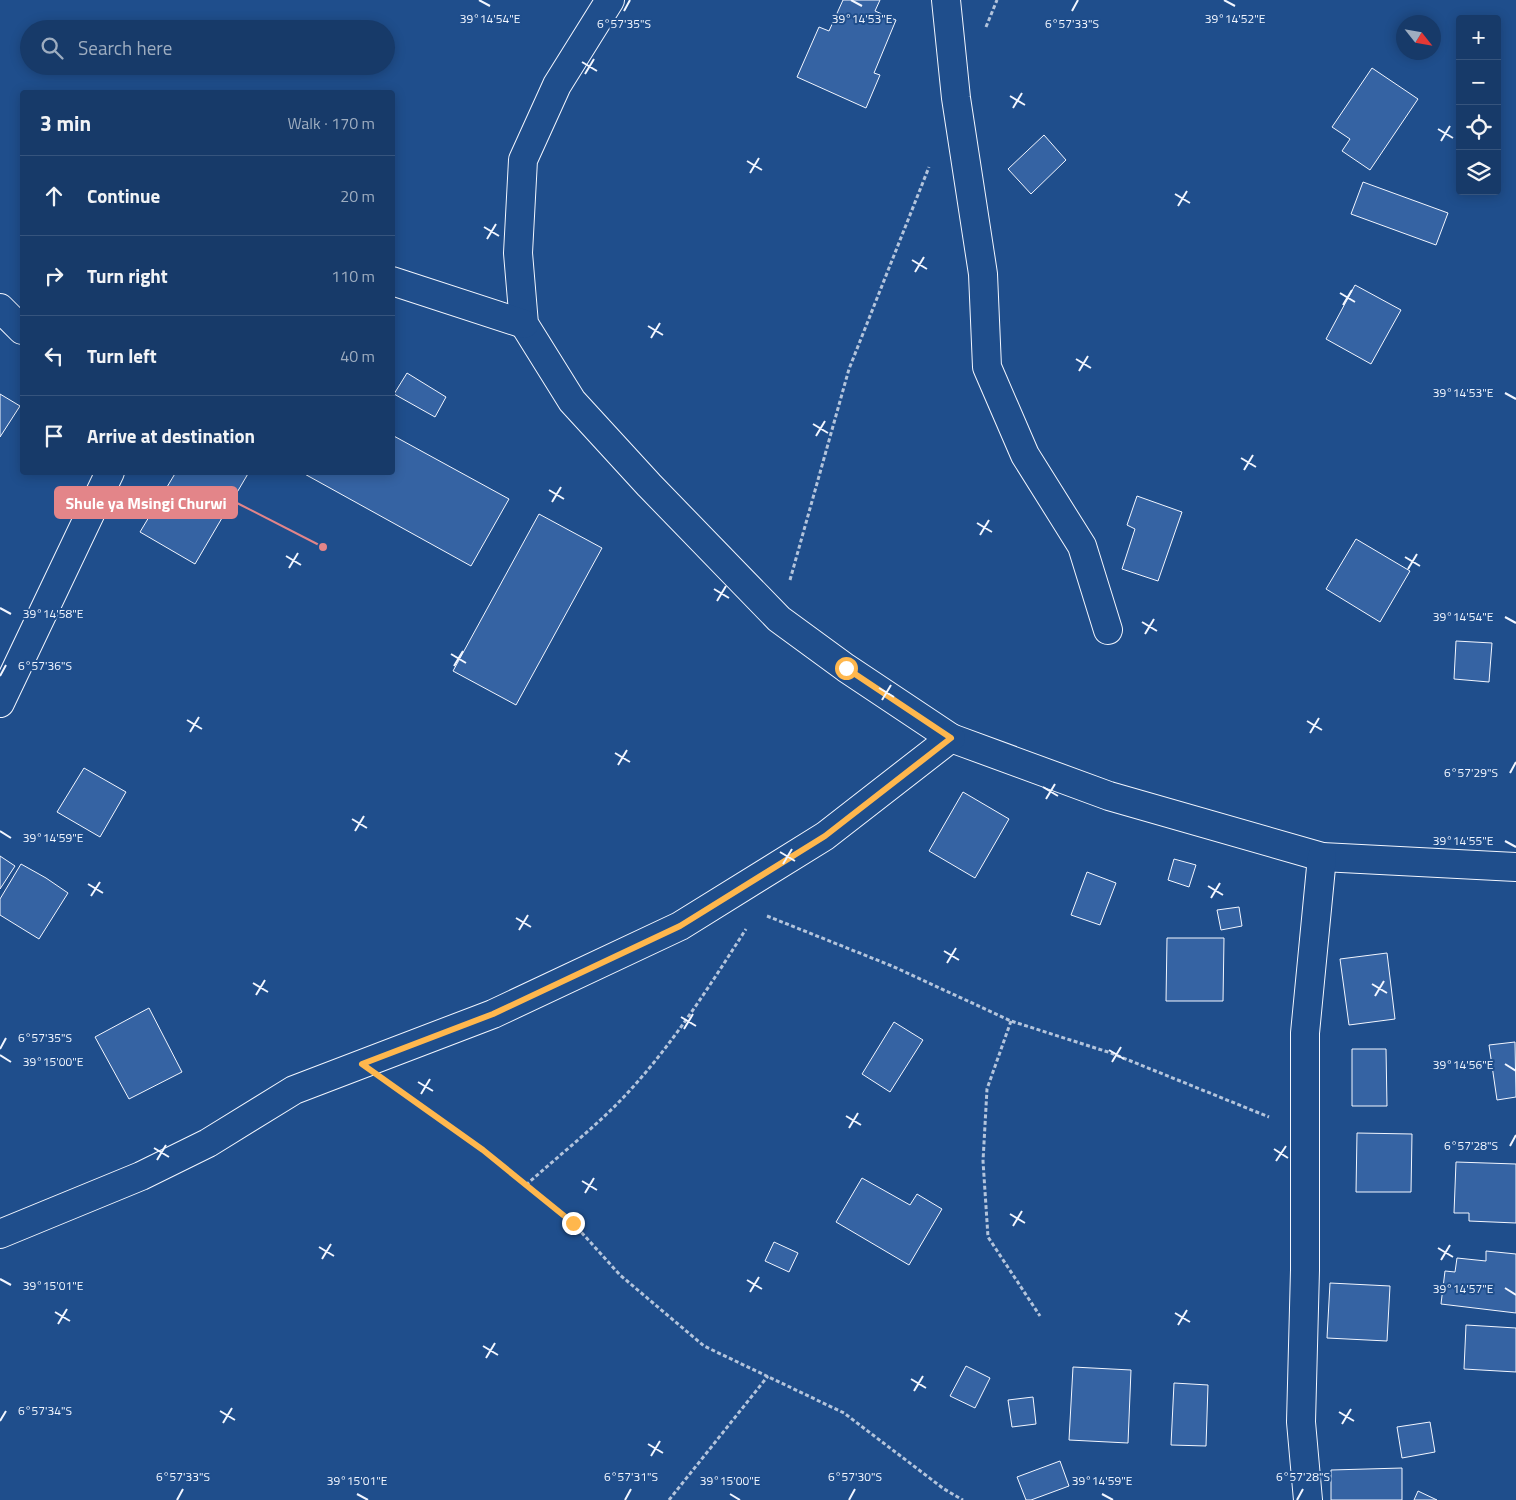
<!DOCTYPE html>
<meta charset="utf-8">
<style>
:root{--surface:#173a69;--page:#20416f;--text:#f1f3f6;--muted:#9eadc0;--line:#36547d}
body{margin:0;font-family:"Titillium Web",sans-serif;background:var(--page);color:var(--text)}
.controls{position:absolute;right:15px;top:15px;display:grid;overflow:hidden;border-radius:5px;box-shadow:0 2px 12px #0003}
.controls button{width:45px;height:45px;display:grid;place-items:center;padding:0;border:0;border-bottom:1px solid var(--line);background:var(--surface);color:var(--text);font:25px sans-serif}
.compass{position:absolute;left:1396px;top:15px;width:45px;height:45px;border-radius:50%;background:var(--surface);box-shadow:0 2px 12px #0003;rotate:121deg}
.stop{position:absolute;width:15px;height:15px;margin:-11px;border:4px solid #ffb74d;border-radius:50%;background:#fff}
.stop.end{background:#ffb74d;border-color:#fff;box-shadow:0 1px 5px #0008}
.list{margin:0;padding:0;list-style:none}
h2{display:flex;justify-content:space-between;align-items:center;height:65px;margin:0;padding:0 20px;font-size:21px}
h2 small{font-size:16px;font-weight:400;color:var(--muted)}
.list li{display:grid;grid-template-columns:32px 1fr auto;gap:15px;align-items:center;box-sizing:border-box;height:80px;padding:0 20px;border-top:1px solid var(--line)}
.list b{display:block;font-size:19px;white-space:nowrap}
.list em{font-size:16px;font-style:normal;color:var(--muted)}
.icon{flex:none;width:28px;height:28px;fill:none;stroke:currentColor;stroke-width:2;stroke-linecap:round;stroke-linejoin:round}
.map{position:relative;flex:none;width:1516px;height:1500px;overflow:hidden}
.search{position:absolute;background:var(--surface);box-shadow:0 2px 12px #0003;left:20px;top:20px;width:375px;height:55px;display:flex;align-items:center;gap:12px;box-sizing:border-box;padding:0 18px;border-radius:28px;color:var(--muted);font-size:19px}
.panel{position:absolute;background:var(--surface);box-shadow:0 2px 12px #0003;left:20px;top:90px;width:375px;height:385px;border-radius:5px}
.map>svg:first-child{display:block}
.building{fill:#3563a3;stroke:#f2f6ff}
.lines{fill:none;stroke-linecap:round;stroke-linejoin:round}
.street-casing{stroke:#f2f6ff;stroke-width:30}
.path{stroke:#b3c4dc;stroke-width:3;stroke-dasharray:4 2.5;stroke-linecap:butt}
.street{stroke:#1f4e8c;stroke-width:28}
.route{stroke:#ffb74d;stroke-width:6}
.ticks{fill:none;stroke:#f2f6ff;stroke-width:2}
.ticks-label{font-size:12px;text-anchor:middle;fill:#f2f6ff;stroke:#1f4e8c;stroke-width:4;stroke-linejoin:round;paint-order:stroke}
.leader{fill:none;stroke:#e38589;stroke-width:2}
.callout-dot{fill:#e38589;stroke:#1f4e8c;stroke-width:2}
.callout{fill:#e38589;stroke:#e38589;stroke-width:2}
.callout-label{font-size:16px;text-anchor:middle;font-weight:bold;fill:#fff}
</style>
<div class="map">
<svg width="1516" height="1500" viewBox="0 0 1516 1500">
<rect width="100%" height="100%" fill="#1f4e8c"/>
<g class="building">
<path d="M843 0H880L875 11 896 20 874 73 880 75 866 108 797 77 819 27 829 31Z"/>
<path d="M1372 68 1418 99 1370 170 1342 151 1350 139 1332 127Z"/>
<path d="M1044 135 1066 160 1031 194 1008 169Z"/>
<path d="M1363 182 1448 213 1436 245 1351 214Z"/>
<path d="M1355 285 1401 310 1371 364 1326 339Z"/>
<path d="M407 373 446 397 435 417 394 394Z"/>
<path d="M0 394 20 406 0 437Z"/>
<path d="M392 435 509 499 471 566 301 472H392Z"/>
<path d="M176 472H249L195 564 140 532Z"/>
<path d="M1137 496 1182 512 1158 581 1122 569 1135 529 1127 525Z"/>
<path d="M539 514 602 548 516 705 453 671Z"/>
<path d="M1356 539 1410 571 1380 622 1326 589Z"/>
<path d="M1456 641 1492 643 1489 682 1454 679Z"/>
<path d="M84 768 126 792 100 837 57 812Z"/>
<path d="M963 792 1009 819 975 878 929 851Z"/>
<path d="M0 856 15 866 0 889Z"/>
<path d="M1174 859 1196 865 1189 887 1168 880Z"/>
<path d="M21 864 46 878 68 893 39 939 0 915V899Z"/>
<path d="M1087 872 1116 883 1100 925 1071 915Z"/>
<path d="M1239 907 1242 926 1221 930 1217 910Z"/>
<path d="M1167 938H1224L1223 1001H1166Z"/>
<path d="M1387 953 1395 1019 1349 1025 1340 959Z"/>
<path d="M149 1008 182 1072 129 1099 95 1037Z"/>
<path d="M894 1022 923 1040 890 1092 862 1074Z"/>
<path d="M1515 1042 1516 1097 1497 1100 1489 1045Z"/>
<path d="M1352 1049H1386L1387 1106H1352Z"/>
<path d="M1357 1133 1412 1134 1411 1192H1356Z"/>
<path d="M1456 1162 1516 1164V1223L1469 1221V1213H1454Z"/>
<path d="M862 1178 910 1205 917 1194 942 1209 909 1265 836 1222Z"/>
<path d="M774 1242 798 1253 789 1272 765 1261Z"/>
<path d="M1486 1251 1516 1254V1313L1441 1304 1445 1271 1455 1272 1457 1258 1486 1261Z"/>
<path d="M1330 1283 1390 1286 1387 1341 1327 1338Z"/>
<path d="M1466 1325 1516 1328V1372L1464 1369Z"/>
<path d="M966 1366 990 1378 975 1408 950 1396Z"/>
<path d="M1073 1367 1131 1370 1128 1443 1069 1440Z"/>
<path d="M1174 1383 1208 1385 1206 1446 1171 1445Z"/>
<path d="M1033 1397 1036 1424 1012 1427 1008 1400Z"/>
<path d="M1430 1422 1435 1452 1402 1458 1397 1427Z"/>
<path d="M1060 1461 1069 1486 1031 1500H1026L1017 1477Z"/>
<path d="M1402 1468V1500H1331V1470Z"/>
<path d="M1418 1491 1437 1500H1414Z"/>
</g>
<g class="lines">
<defs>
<g id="street">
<path d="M610 0 557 85 523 160 518 253 524 324 572 401 649 485 779 619 846 668 951 738 1109 796 1322 857 1516 867"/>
<path d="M946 0 956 98 983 274 987 367 1025 455 1082 546 1108 630"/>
<path d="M392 281 524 324"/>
<path d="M0 308 22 330"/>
<path d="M0 703 110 472"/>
<path d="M0 1234 141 1176 208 1143 294 1090 493 1014 680 926 825 836 951 738"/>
<path d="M1308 1500 1301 1422 1305 1270V1033L1322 857"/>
</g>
</defs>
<use href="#street" class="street-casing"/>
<g class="path">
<path d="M986 27 997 0"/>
<path d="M790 580 849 369 929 167"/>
<path d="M767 916 892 966 1011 1021 1111 1053 1269 1117"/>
<path d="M1011 1021 987 1089 983 1161 988 1237 1040 1316"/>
<path d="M397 1089 483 1151 573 1223 620 1275 704 1346 844 1413 944 1489 963 1500"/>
<path d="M526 1185C556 1158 589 1132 617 1104 668 1052 707 990 746 929"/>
<path d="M669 1500 768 1376"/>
</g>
<use href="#street" class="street"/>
</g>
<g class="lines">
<path class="route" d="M573 1223 483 1150 362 1064 493 1014 680 926 825 836 951 738 846 668"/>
</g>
<path class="ticks" d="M479 0 490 6M851 0 862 6M1224 0 1235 6M624 11 630 0M1072 11 1078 0M582 62 597 71M585 74 594 59M1010 96 1025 105M1013 108 1022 93M1438 129 1453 138M1441 141 1450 126M747 161 762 170M750 173 759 158M1175 194 1190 203M1178 206 1187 191M484 227 499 236M487 239 496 224M912 260 927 269M915 272 924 257M1340 293 1355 302M1343 305 1352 290M648 326 663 335M651 338 660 323M1076 359 1091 368M1079 371 1088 356M1505 393 1516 399M813 424 828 433M816 436 825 421M1241 458 1256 467M1244 470 1253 455M549 490 564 499M552 502 561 487M977 523 992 532M980 535 989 520M286 556 301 565M1405 557 1420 566M289 568 298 553M1408 569 1417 554M714 589 729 598M717 601 726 586M0 608 11 614M1505 617 1516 623M1142 622 1157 631M1145 634 1154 619M451 654 466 663M454 666 463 651M0 676 6 665M879 688 894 697M882 700 891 685M187 720 202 729M1307 721 1322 730M190 732 199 717M1310 733 1319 718M615 753 630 762M618 765 627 750M1510 773 1516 762M1043 787 1058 796M1046 799 1055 784M352 819 367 828M0 831 11 838M355 831 364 816M1505 841 1516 847M780 852 795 861M783 864 792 849M88 884 103 893M1208 886 1223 895M91 896 100 882M1211 898 1220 883M516 918 531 927M519 930 528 915M944 951 959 960M947 963 956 948M253 983 268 992M1372 984 1387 993M256 995 265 980M1375 996 1384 981M681 1017 696 1026M684 1029 693 1014M0 1049 6 1038M1109 1050 1124 1059M0 1055 11 1062M1112 1062 1121 1047M1505 1064 1516 1071M418 1082 433 1091M421 1094 430 1079M846 1116 861 1125M849 1128 858 1113M1510 1146 1516 1135M154 1148 169 1157M1274 1149 1288 1158M157 1160 166 1145M1276 1161 1286 1146M582 1181 597 1190M585 1193 594 1178M1010 1214 1025 1223M1013 1226 1022 1211M319 1247 334 1256M1438 1248 1453 1257M322 1259 331 1244M1441 1260 1450 1245M0 1279 11 1285M747 1280 762 1289M1505 1288 1516 1295M750 1292 759 1277M55 1312 70 1321M1175 1313 1190 1322M58 1324 67 1309M1178 1325 1187 1310M483 1346 498 1355M486 1358 495 1343M911 1379 926 1388M914 1391 923 1376M220 1411 235 1420M1339 1412 1354 1421M0 1421 6 1411M223 1423 232 1408M1342 1424 1351 1409M648 1444 663 1453M651 1456 660 1441M357 1494 368 1500M730 1494 740 1500M1102 1494 1113 1500M177 1500 183 1489M625 1500 631 1489M849 1500 855 1489M1297 1500 1303 1489"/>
<g class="ticks-label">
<text x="490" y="23">39°14'54"E</text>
<text x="862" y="23">39°14'53"E</text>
<text x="1235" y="23">39°14'52"E</text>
<text x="624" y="28">6°57'35"S</text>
<text x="1072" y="28">6°57'33"S</text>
<text x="1463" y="397">39°14'53"E</text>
<text x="53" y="618">39°14'58"E</text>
<text x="1463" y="621">39°14'54"E</text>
<text x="45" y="670">6°57'36"S</text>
<text x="1471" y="777">6°57'29"S</text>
<text x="53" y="842">39°14'59"E</text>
<text x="1463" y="845">39°14'55"E</text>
<text x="45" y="1042">6°57'35"S</text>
<text x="53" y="1066">39°15'00"E</text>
<text x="1463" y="1069">39°14'56"E</text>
<text x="1471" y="1150">6°57'28"S</text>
<text x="53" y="1290">39°15'01"E</text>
<text x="1463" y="1293">39°14'57"E</text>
<text x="45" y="1415">6°57'34"S</text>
<text x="183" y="1481">6°57'33"S</text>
<text x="631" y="1481">6°57'31"S</text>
<text x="855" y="1481">6°57'30"S</text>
<text x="1303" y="1481">6°57'28"S</text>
<text x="357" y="1485">39°15'01"E</text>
<text x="730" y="1485">39°15'00"E</text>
<text x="1102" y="1485">39°14'59"E</text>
</g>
<path class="leader" d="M323 547L237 503"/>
<circle class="callout-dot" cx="323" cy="547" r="5"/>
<rect class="callout" x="55" y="487" width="182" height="31" rx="5"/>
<g class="callout-label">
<text x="146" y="509">Shule ya Msingi Churwi</text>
</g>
</svg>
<div class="controls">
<button>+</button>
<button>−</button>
<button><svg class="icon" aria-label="locate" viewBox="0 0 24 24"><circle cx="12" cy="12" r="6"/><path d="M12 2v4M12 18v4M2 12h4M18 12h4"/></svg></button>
<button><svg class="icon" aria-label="layers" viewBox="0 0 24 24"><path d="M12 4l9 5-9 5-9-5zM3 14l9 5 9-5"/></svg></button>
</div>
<svg class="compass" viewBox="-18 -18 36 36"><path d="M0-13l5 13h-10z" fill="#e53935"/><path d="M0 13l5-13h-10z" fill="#9eadc0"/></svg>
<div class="stop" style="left:846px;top:668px"></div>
<div class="stop end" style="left:573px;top:1223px"></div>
<div class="search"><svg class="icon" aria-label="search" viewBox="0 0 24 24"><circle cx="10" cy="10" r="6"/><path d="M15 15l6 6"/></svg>Search here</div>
<section class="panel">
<h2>3 min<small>Walk · 170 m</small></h2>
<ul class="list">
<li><svg class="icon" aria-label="ahead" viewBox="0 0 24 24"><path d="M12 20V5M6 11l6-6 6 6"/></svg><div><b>Continue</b></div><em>20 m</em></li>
<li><svg class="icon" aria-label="right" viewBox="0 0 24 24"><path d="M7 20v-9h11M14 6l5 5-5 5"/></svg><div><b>Turn right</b></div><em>110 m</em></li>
<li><svg class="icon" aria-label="left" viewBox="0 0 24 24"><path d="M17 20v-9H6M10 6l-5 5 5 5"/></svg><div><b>Turn left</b></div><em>40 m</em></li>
<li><svg class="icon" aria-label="arrive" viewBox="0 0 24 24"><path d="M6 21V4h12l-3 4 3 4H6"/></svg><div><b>Arrive at destination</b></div></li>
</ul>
</section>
</div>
